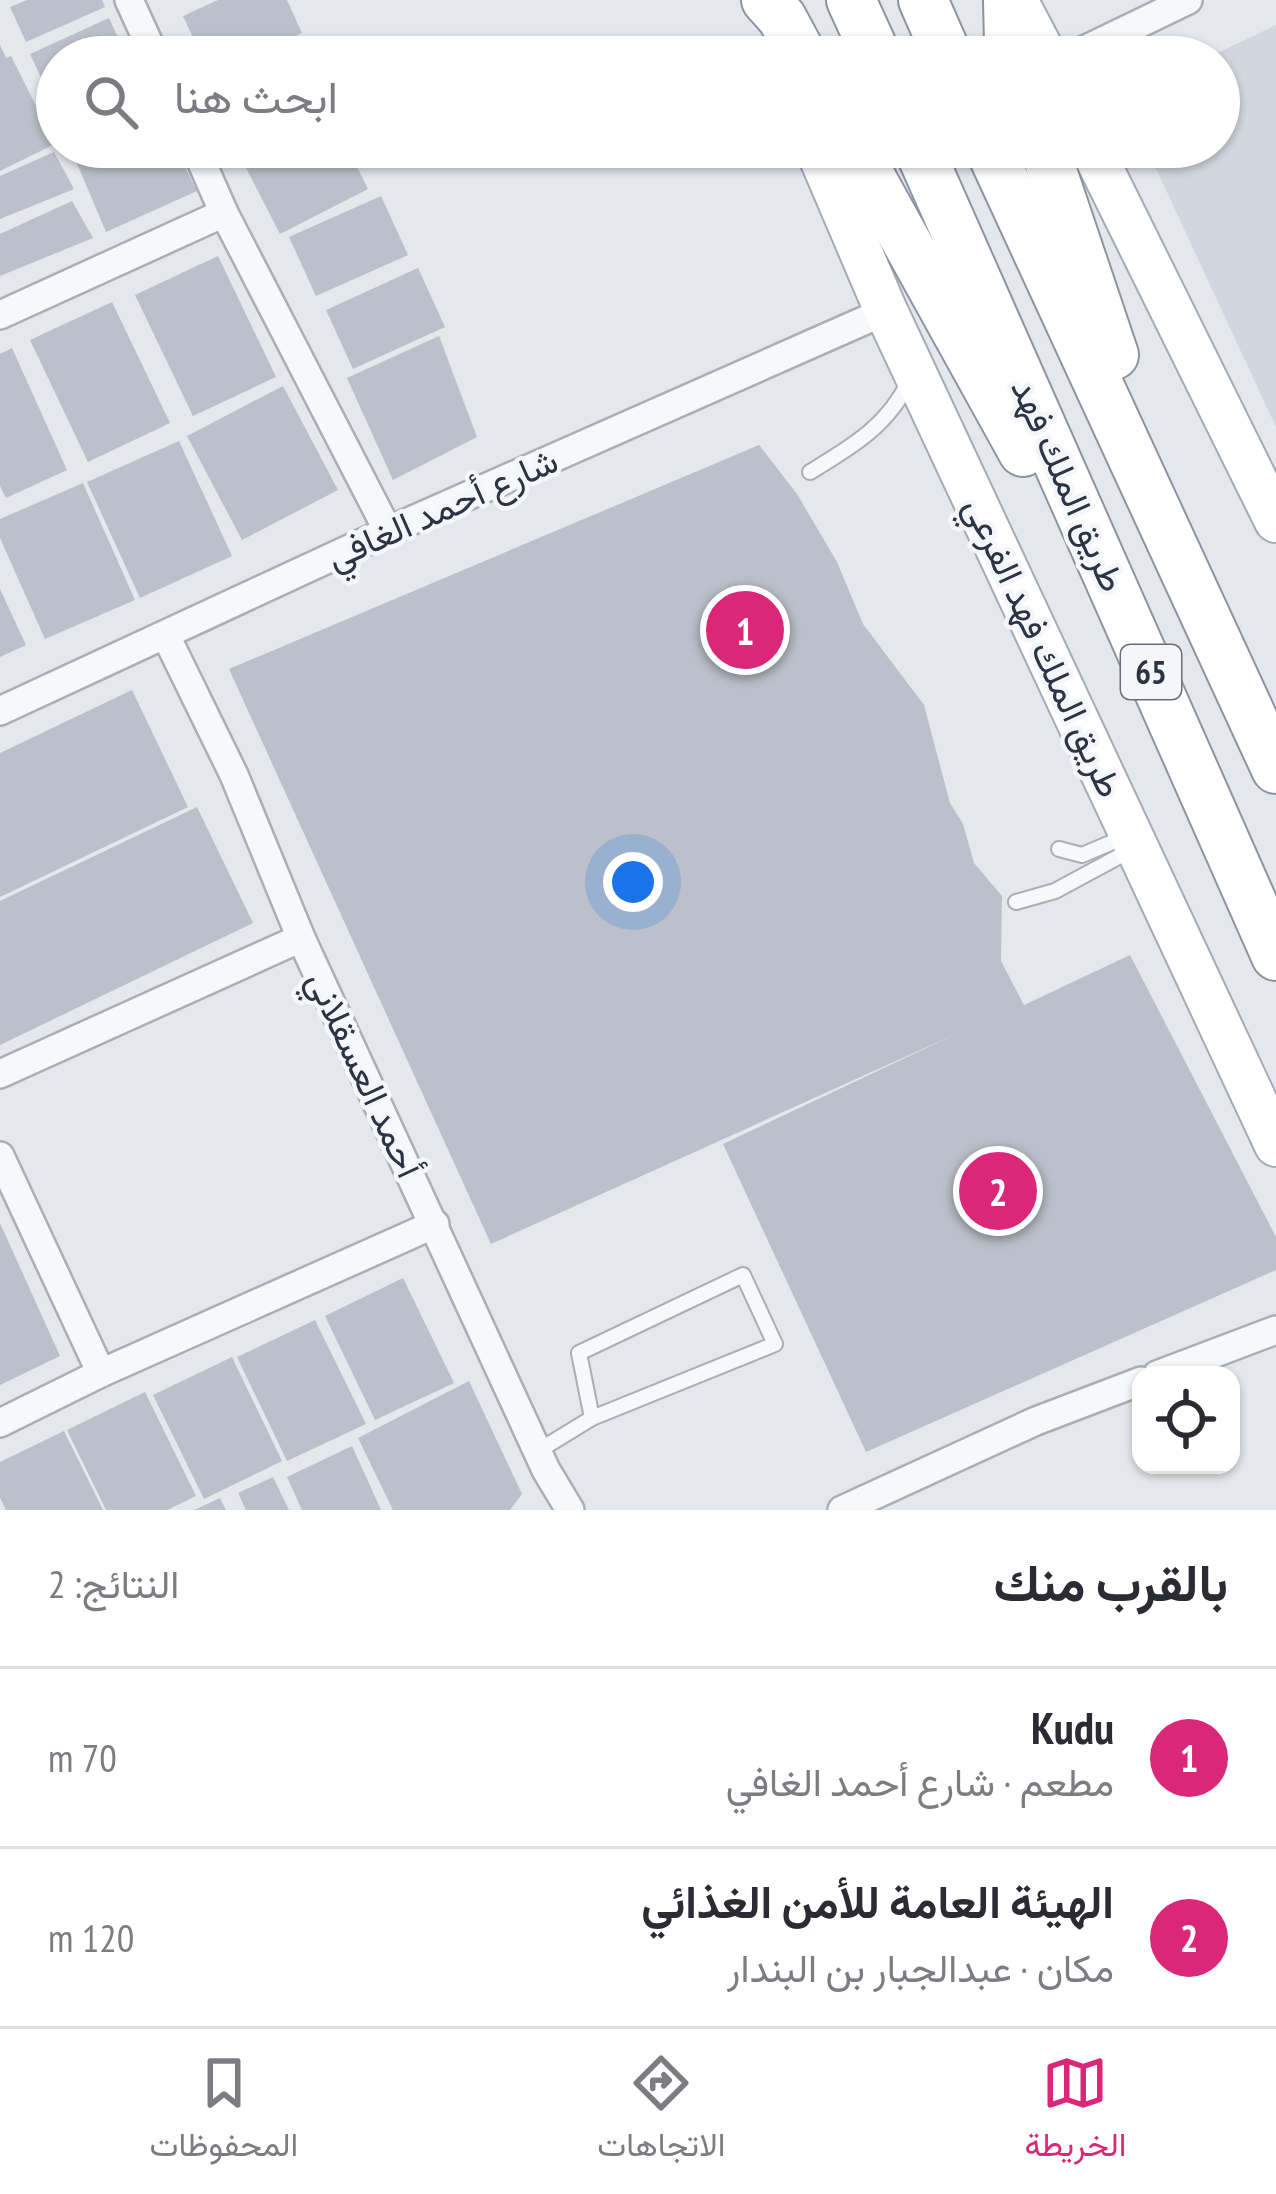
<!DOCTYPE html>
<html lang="ar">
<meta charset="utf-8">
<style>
:root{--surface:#fff;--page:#f7f7f7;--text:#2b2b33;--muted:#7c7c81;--line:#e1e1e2;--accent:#db2777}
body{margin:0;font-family:"PT Sans Narrow",Vazirmatn,sans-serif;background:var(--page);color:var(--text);direction:rtl}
.controls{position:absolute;right:36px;bottom:36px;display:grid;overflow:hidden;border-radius:24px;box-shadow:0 3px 9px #0004}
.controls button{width:108px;height:108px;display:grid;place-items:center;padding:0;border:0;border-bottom:3px solid var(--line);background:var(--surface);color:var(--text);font:60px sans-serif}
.you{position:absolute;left:633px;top:882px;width:42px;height:42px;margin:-30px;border:9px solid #fff;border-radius:50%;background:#1a73e8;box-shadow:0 0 0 18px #1a73e833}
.badge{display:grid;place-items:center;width:78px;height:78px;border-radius:50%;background:var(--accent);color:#fff;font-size:39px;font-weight:700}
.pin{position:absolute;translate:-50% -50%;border:6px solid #fff;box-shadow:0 3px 12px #0006}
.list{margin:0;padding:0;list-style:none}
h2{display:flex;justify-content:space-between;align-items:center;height:156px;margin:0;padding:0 48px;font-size:51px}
h2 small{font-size:39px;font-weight:400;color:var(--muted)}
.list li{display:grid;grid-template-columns:78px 1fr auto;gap:36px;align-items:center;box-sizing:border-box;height:180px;padding:0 48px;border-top:3px solid var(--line)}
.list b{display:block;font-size:45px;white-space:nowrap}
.list p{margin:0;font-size:39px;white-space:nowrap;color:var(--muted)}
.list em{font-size:39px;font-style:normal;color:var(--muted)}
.icon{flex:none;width:66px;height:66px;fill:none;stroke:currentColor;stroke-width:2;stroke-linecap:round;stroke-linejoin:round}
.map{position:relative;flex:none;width:1276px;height:1510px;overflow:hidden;direction:ltr}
.search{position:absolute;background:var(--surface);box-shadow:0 3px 9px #0004;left:36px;right:36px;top:36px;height:132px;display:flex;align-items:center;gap:30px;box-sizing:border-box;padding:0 42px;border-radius:66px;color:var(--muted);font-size:45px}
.sheet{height:516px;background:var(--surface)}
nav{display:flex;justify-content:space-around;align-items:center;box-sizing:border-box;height:168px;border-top:3px solid var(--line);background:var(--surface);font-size:33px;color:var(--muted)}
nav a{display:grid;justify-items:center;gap:6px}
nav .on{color:var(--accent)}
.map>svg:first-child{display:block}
.built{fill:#d2d6de}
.building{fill:#bbc0ca}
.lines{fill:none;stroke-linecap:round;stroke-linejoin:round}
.service-casing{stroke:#a9aeb7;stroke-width:18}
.minor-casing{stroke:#a9aeb7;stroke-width:32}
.primary-casing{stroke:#a3abb8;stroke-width:46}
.motorway-casing{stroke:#8b94a3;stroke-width:52}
.service{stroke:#f7f8fa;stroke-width:14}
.minor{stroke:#f7f8fa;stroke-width:27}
.primary{stroke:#fff;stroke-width:42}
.motorway{stroke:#fff;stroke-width:48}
.labels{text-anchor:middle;stroke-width:9;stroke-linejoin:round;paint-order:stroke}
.shield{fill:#f4f6f9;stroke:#676e7b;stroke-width:3}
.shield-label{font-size:33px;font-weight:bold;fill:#2b3445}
.street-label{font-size:36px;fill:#2b3445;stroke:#f4f6f9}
</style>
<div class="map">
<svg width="1276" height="1510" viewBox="0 0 1276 1510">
<rect width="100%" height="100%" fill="#e4e7ec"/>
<path class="built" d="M1276 25V427L1146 147H1219V57H1209Z"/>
<g class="building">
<path d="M27 0H102L105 7 26 42 10 7Z"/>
<path d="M218 0H287L302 33 249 57H202L183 16Z"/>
<path d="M109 18 125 53 116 57H57V83L46 88 30 54Z"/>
<path d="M0 45 6 58 11 56 55 144 0 171Z"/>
<path d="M70 147H175L197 191 106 232Z"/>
<path d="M282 147H347L368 189 280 234 245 166Z"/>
<path d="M54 152 74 189 0 219V176Z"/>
<path d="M381 196 408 255 316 296 289 237Z"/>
<path d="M72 201 93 238 0 276V234Z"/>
<path d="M218 256 276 377 193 416 135 295Z"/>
<path d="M418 268 445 327 353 369 326 310Z"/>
<path d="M112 302 170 423 88 462 30 340Z"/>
<path d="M439 336 477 437 393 480 347 378Z"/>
<path d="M12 348 67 470 6 498 0 486V354Z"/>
<path d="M283 386 338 490 242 540 187 436Z"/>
<path d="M179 441 232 556 140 598 87 482Z"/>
<path d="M759 445 797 494 837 562 863 624 924 705 950 803 963 824 974 863 1002 896 1001 961 1024 1005 1130 955 1276 1237V1270L866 1452 723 1144 958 1033 491 1244 229 669Z"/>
<path d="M83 483 135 600 45 639 0 538V519Z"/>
<path d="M0 589 26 645 0 657Z"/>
<path d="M132 690 188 807 0 897V753Z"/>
<path d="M197 807 253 923 0 1045V901Z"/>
<path d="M0 1223 60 1356 0 1385Z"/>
<path d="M403 1278 454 1383 375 1420 325 1316Z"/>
<path d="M315 1320 366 1424 287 1461 237 1357Z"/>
<path d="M232 1357 282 1461 204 1499 153 1395Z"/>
<path d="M469 1381 522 1494 510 1510H393L358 1438Z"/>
<path d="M145 1392 196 1496 167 1510H106L67 1430Z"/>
<path d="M64 1431 103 1510H6L0 1498V1462Z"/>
<path d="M352 1446 381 1510H302L287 1477Z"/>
<path d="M273 1477 289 1510H246L238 1493Z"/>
<path d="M220 1498 226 1510H194Z"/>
</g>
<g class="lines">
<defs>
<g id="service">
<path d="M810 472C851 447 888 426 909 381"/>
<path d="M1059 849 1082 855 1127 836"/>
<path d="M1016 902 1055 891 1131 850"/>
<path d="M538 1451 592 1418 775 1344 743 1275 579 1353 592 1418"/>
</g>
<g id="minor">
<path d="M129 0 155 57"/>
<path d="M1070 57 1188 0"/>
<path d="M195 147 224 213 388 531"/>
<path d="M0 315 224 213"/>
<path d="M166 636 234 775 301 938 546 1470 570 1510"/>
<path d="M0 711 388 531 886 311"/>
<path d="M0 1074 301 938"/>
<path d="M0 1156 101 1373"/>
<path d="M1157 1375 1276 1330"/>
<path d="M0 1423 101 1373 435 1224"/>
<path d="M842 1510 1036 1421 1141 1381"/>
</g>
<g id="primary">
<path d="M1016 0 1046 57"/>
<path d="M816 147 886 311 1276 1145"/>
<path d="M1091 147 1276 521"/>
</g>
<g id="motorway">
<path d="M766 0 782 18 803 57"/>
<path d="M851 0 877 57"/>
<path d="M923 0 948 57"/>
<path d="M1008 0 1009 44 1013 57"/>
<path d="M854 147 1023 452"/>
<path d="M918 147 1276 956"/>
<path d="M989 147 1276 769"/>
<path d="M1044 147 1114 355"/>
</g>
</defs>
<use href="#service" class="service-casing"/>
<use href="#minor" class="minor-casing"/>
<use href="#primary" class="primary-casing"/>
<use href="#motorway" class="motorway-casing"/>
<use href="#service" class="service"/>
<use href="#minor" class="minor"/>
<use href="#primary" class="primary"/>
<use href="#motorway" class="motorway"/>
</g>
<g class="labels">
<rect class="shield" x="1121" y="645" width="60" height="54" rx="9"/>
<g class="shield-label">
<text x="1151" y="684">65</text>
</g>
<g class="street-label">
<text transform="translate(1069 485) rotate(66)" y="13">طريق الملك فهد</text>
<text transform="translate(442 508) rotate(-24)" y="13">شارع أحمد الغافي</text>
<text transform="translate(1044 647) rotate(65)" y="13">طريق الملك فهد الفرعي</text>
<text transform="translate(365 1074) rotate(65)" y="13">أحمد العسقلاني</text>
</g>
</g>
</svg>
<div class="controls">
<button><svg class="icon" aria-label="locate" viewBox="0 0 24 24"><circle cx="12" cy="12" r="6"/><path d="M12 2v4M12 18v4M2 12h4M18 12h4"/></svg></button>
</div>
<div class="you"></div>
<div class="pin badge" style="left:745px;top:630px">1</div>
<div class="pin badge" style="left:998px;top:1191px">2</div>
<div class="search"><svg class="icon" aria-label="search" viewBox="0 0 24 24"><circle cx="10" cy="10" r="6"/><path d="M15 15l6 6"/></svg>ابحث هنا</div>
</div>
<section class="sheet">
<h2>بالقرب منك<small>النتائج: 2</small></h2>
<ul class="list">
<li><span class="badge">1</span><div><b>Kudu</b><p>مطعم · شارع أحمد الغافي</p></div><em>70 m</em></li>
<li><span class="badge">2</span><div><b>الهيئة العامة للأمن الغذائي</b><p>مكان · عبدالجبار بن البندار</p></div><em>120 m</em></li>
</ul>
</section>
<nav>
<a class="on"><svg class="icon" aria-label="map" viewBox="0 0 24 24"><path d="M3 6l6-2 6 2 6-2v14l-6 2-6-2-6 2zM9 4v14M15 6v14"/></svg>الخريطة</a>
<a><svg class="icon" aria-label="directions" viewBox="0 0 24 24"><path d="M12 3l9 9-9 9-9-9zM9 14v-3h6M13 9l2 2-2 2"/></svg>الاتجاهات</a>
<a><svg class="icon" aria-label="saved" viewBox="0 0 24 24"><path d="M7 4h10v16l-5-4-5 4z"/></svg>المحفوظات</a>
</nav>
